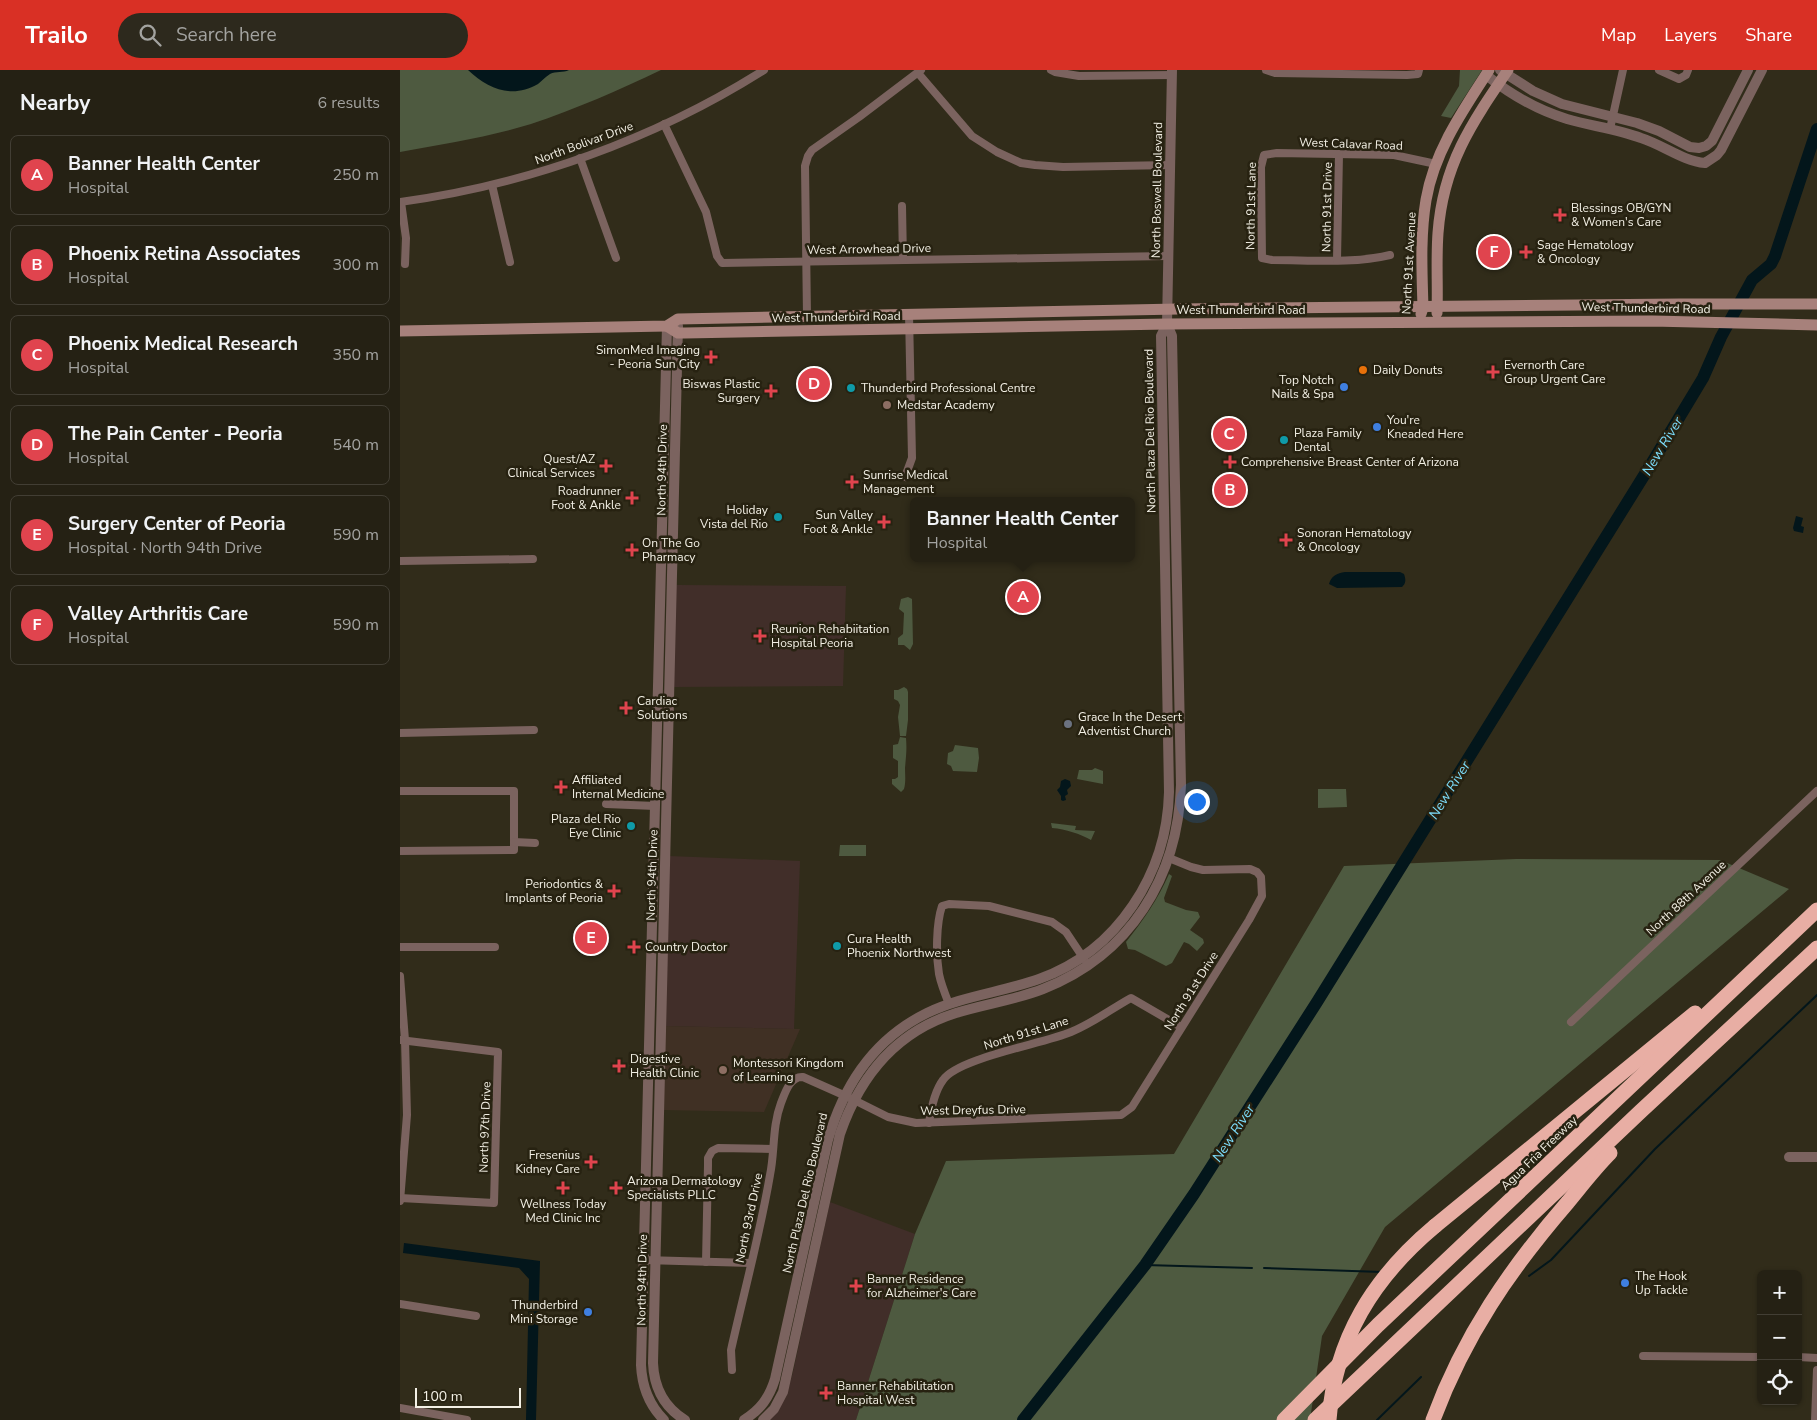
<!DOCTYPE html>
<meta charset="utf-8">
<style>
:root{--surface:#252114;--page:#2d291d;--text:#f1f3f6;--muted:#a3a3a0;--line:#423e34;--accent:#d93025}
body{margin:0;font-family:"Nunito Sans",sans-serif;background:var(--page);color:var(--text)}
.controls{position:absolute;right:15px;bottom:15px;display:grid;overflow:hidden;border-radius:8px;box-shadow:0 1px 4px #0004}
.controls button{width:45px;height:45px;display:grid;place-items:center;padding:0;border:0;border-bottom:1px solid var(--line);background:var(--surface);color:var(--text);font:25px sans-serif}
.scale{position:absolute;left:15px;bottom:12px;width:106px;box-sizing:border-box;padding-left:5px;border:2px solid #f3f0e5;border-top:0;font-size:14px;line-height:18px;white-space:nowrap;color:#f3f0e5;-webkit-text-stroke:4px #272211;paint-order:stroke}
.you{position:absolute;left:796px;top:731px;width:18px;height:18px;margin:-12px;border:4px solid #fff;border-radius:50%;background:#1a73e8;box-shadow:0 0 0 8px #1a73e833}
.badge{display:grid;place-items:center;width:32px;height:32px;border-radius:50%;background:var(--accent);color:#fff;font-size:16px;font-weight:700}
.pin{position:absolute;translate:-50% -50%;border:2px solid #fff;box-shadow:0 1px 5px #0006}
.popup{position:absolute;left:510px;top:427px;width:225px;height:65px;box-sizing:border-box;display:grid;place-content:center;border-radius:8px;background:var(--surface);filter:drop-shadow(0 1px 4px #0005);font-size:16px;white-space:nowrap;color:var(--muted)}
.popup b{font-size:19px;color:var(--text)}
.popup::after{content:'';position:absolute;left:50%;top:100%;margin-left:-10px;border:10px solid transparent;border-top-color:var(--surface)}
.list{margin:0;padding:0;list-style:none}
h2{display:flex;justify-content:space-between;align-items:center;height:65px;margin:0;padding:0 20px;font-size:21px}
h2 small{font-size:16px;font-weight:400;color:var(--muted)}
.list li{display:grid;grid-template-columns:32px 1fr auto;gap:15px;align-items:center;box-sizing:border-box;height:80px;margin:0 10px 10px;padding:0 10px;border:1px solid var(--line);border-radius:8px}
.list b{display:block;font-size:19px;white-space:nowrap}
.list p{margin:0;font-size:16px;white-space:nowrap;color:var(--muted)}
.list em{font-size:16px;font-style:normal;color:var(--muted)}
.icon{flex:none;width:28px;height:28px;fill:none;stroke:currentColor;stroke-width:2;stroke-linecap:round;stroke-linejoin:round}
.map{position:relative;flex:none;width:1417px;height:1350px;overflow:hidden}
header{display:flex;align-items:center;gap:30px;box-sizing:border-box;height:70px;padding:0 25px;background:var(--accent);color:#fff}
header strong{font-size:24px}
nav{display:flex;gap:28px;margin-inline-start:auto;font-size:18px}
.search{width:350px;height:45px;background:var(--page);display:flex;align-items:center;gap:12px;box-sizing:border-box;padding:0 18px;border-radius:28px;color:var(--muted);font-size:19px}
main{display:flex}
aside{flex:1;background:var(--surface)}
.map>svg:first-child{display:block}
.education{fill:#403024}
.medical{fill:#412e29}
.green{fill:#4e5a40}
.water{fill:#03161b}
.lines{fill:none;stroke-linecap:round;stroke-linejoin:round}
.stream{stroke:#03161b;stroke-width:2}
.river{stroke:#03161b;stroke-width:12}
.minor{stroke:#7b635f;stroke-width:8}
.tertiary{stroke:#7b635f;stroke-width:10}
.secondary{stroke:#a7817b;stroke-width:11}
.motorway{stroke:#e8aea4;stroke-width:15}
.motorway-bridge{stroke:#e8aea4;stroke-width:15}
.health-dot{fill:#e0444e;stroke:#272211;stroke-width:2}
.food-dot{fill:#e8710a;stroke:#272211;stroke-width:2}
.shop-dot{fill:#3f7fe0;stroke:#272211;stroke-width:2}
.culture-dot{fill:#0f9aa8;stroke:#272211;stroke-width:2}
.education-dot{fill:#8d6e63;stroke:#272211;stroke-width:2}
.worship-dot{fill:#6b7280;stroke:#272211;stroke-width:2}
.labels{text-anchor:middle;stroke-width:5;stroke-linejoin:round;paint-order:stroke}
.street-label{font-size:12px;fill:#f3f0e5;stroke:#272211}
.poi-label{font-size:12px;fill:#f3f0e5;stroke:#272211;text-anchor:start}
.water-label{font-size:14px;font-style:italic;fill:#7cdcfa;stroke:#272211}
</style>
<header>
<strong>Trailo</strong>
<div class="search"><svg class="icon" aria-label="search" viewBox="0 0 24 24"><circle cx="10" cy="10" r="6"/><path d="M15 15l6 6"/></svg>Search here</div>
<nav><a>Map</a><a>Layers</a><a>Share</a></nav>
</header>
<main>
<aside>
<h2>Nearby<small>6 results</small></h2>
<ul class="list">
<li><span class="badge" style="background:#e0444e">A</span><div><b>Banner Health Center</b><p>Hospital</p></div><em>250 m</em></li>
<li><span class="badge" style="background:#e0444e">B</span><div><b>Phoenix Retina Associates</b><p>Hospital</p></div><em>300 m</em></li>
<li><span class="badge" style="background:#e0444e">C</span><div><b>Phoenix Medical Research</b><p>Hospital</p></div><em>350 m</em></li>
<li><span class="badge" style="background:#e0444e">D</span><div><b>The Pain Center - Peoria</b><p>Hospital</p></div><em>540 m</em></li>
<li><span class="badge" style="background:#e0444e">E</span><div><b>Surgery Center of Peoria</b><p>Hospital · North 94th Drive</p></div><em>590 m</em></li>
<li><span class="badge" style="background:#e0444e">F</span><div><b>Valley Arthritis Care</b><p>Hospital</p></div><em>590 m</em></li>
</ul>
</aside>
<div class="map">
<svg width="1417" height="1350" viewBox="0 0 1417 1350">
<rect width="100%" height="100%" fill="#312c1a"/>
<path class="education" d="M265 956 400 959 364 1042 263 1040Z"/>
<g class="medical">
<path d="M276 515 446 516 443 616 273 617Z"/>
<path d="M269 786 400 791 394 959 265 956Z"/>
<path d="M430 1132 515 1164 456 1350H369L386 1327 393 1302Z"/>
</g>
<g class="green">
<path d="M0 0H261C219 20 176 39 131 54 89 67 44 74 0 82Z"/>
<path d="M1060 0H1082L1051 48 1041 46 1059 16Z"/>
<path d="M508 527 512 529 513 574 510 580 504 575H498V568L503 564 504 543 499 539 501 529Z"/>
<path d="M504 617 507 619 508 622V650L506 666H500L498 647 500 635 498 631 494 629V620H498Z"/>
<path d="M500 667 506 668C507 680 506 686 505 698 505 705 506 712 504 719L501 722 492 714V709H495L498 707V691L493 688V675L498 674Z"/>
<path d="M555 675 578 678 579 688 577 702 553 701 551 696 547 694 548 683 553 681Z"/>
<path d="M695 698 703 701V714L677 709 679 700H692Z"/>
<path d="M918 719H946L947 737 918 738Z"/>
<path d="M651 753 676 756 675 760 695 761 691 770C680 764 666 759 652 758Z"/>
<path d="M440 775H466V786H439Z"/>
<path d="M1116 789 1320 790 1389 819 985 1157 922 1266 910 1350H456L515 1164 546 1091 774 1084 944 796Z"/>
<path d="M769 804 772 806 764 828 765 832 786 840 798 842 800 847 790 860 803 869 804 873 797 881 789 874 784 872 772 893 766 896 735 880 728 879 726 872C743 851 758 829 769 804Z"/>
</g>
<g class="water">
<path d="M68 0H169C163 3 156 1 150 4 145 7 142 11 138 14 112 29 88 19 68 0Z"/>
<path d="M1396 446 1403 448 1401 456 1404 457 1403 463 1394 461 1393 458Z"/>
<path d="M945 502H1000L1004 504C1006 510 1006 513 1002 517L937 518 929 514C931 506 937 503 945 502Z"/>
<path d="M665 709 670 711 671 716 667 720 668 724 665 726 666 730 663 731 661 730V726L657 720 660 717 661 711Z"/>
<path d="M4 1173 140 1191 136 1350H126L129 1209 119 1198 3 1183Z"/>
</g>
<g class="lines">
<g class="stream">
<path d="M745 1195 852 1198"/>
<path d="M864 1198 982 1202"/>
<path d="M1129 1206 1151 1190 1255 1079 1417 925"/>
<path d="M977 1350 1021 1307"/>
</g>
<path class="river" d="M623 1350 745 1195 794 1124 917 932 1253 391 1303 308 1321 267 1352 210 1371 194 1375 186 1417 59"/>
<g class="minor">
<path d="M651 0 655 2 679 6 772 5"/>
<path d="M866 0 875 3 1007 5 1018 4 1019 0"/>
<path d="M1259 0 1279 9 1286 5 1288 0"/>
<path d="M518 3 572 66 597 82 621 93 635 95 663 97 770 95"/>
<path d="M264 54 306 142 317 186 322 193 768 186"/>
<path d="M1210 59 1223 0"/>
<path d="M180 88 216 188"/>
<path d="M92 115 110 192"/>
<path d="M0 132C127 115 255 69 364 0"/>
<path d="M1 132 6 168 5 194"/>
<path d="M502 136 503 190"/>
<path d="M990 185C952 194 911 190 872 190L862 188 861 97 864 85 877 83 994 85 1036 94"/>
<path d="M937 190 939 84"/>
<path d="M407 246 405 96 408 86 412 80 459 47 521 0"/>
<path d="M505 407 512 388 509 244"/>
<path d="M0 491 133 489"/>
<path d="M0 663 134 660"/>
<path d="M0 721H114V780L0 781"/>
<path d="M206 734 255 736"/>
<path d="M114 772 135 773"/>
<path d="M0 877H95"/>
<path d="M0 906 5 970 7 1045 0 1131"/>
<path d="M549 934C545 924 541 914 539 904 536 885 536 854 542 836L549 834 589 836 652 852 666 862 684 889"/>
<path d="M1171 952 1417 721"/>
<path d="M0 970 98 982 94 1133 0 1128"/>
<path d="M529 1053C531 1039 534 1022 543 1010 558 988 642 974 671 962 693 953 711 939 731 928L781 957"/>
<path d="M244 1190 351 1193"/>
<path d="M306 1192 308 1095V1088L312 1081 318 1078 373 1079"/>
<path d="M0 1234 76 1246"/>
<path d="M1243 1286 1361 1287"/>
<path d="M1398 1287 1417 1288"/>
<path d="M332 1300 331 1280C344 1222 360 1164 370 1105 375 1081 372 1057 381 1033 385 1023 390 1006 403 1007L448 1027 488 1047 516 1053 721 1045 732 1037 849 850 862 826 861 807 857 802 850 799 803 800 791 797 769 788"/>
<path d="M0 1338 67 1350"/>
<path d="M1415 1350 1417 1300"/>
</g>
<g class="tertiary">
<path d="M1100 0 1133 21 1162 34 1237 53 1259 61 1290 77 1299 78 1306 76 1312 71 1348 0"/>
<path d="M1086 5C1110 24 1137 40 1167 49 1191 56 1217 59 1241 68 1263 75 1283 91 1305 93L1317 85 1321 80 1362 0"/>
<path d="M278 256 253 1293C254 1318 264 1337 285 1350"/>
<path d="M1389 1087H1417"/>
<path d="M264 1350C249 1335 242 1317 241 1295L267 256"/>
<path d="M344 1350C361 1339 369 1328 375 1309L428 1070C444 1014 474 969 527 943 562 926 603 922 639 909 718 881 767 803 769 722L761 266 767 254"/>
<path d="M363 1350 374 1339 383 1322 440 1064C460 1006 495 962 556 943 585 934 615 930 643 919 730 885 778 807 781 715L772 266 767 254 772 0"/>
</g>
<g class="secondary">
<path d="M1037 243C1038 217 1036 190 1038 163 1043 95 1071 54 1108 0"/>
<path d="M1021 244 1023 238C1022 202 1020 166 1026 130 1034 82 1063 40 1089 0"/>
<path d="M267 256 278 263H285L767 254 1252 251 1417 255"/>
<path d="M0 261 267 256 278 249 778 239 1280 234H1417"/>
</g>
<g class="motorway">
<path d="M1035 1156 1295 943"/>
<path d="M884 1350 978 1255 1417 840"/>
<path d="M915 1350 1241 1041 1417 878"/>
<path d="M1033 1350C1064 1266 1110 1199 1168 1132 1182 1115 1195 1098 1210 1083"/>
</g>
<path class="motorway-bridge" d="M929 1350C935 1269 973 1208 1035 1156"/>
</g>
<g class="health-dot">
<path d="M1157.5 137.5h5v5h5v5h-5v5h-5v-5h-5v-5h5z"/>
<path d="M1123.5 174.5h5v5h5v5h-5v5h-5v-5h-5v-5h5z"/>
<path d="M308.5 279.5h5v5h5v5h-5v5h-5v-5h-5v-5h5z"/>
<path d="M1090.5 294.5h5v5h5v5h-5v5h-5v-5h-5v-5h5z"/>
<path d="M368.5 313.5h5v5h5v5h-5v5h-5v-5h-5v-5h5z"/>
<path d="M827.5 384.5h5v5h5v5h-5v5h-5v-5h-5v-5h5z"/>
<path d="M203.5 388.5h5v5h5v5h-5v5h-5v-5h-5v-5h5z"/>
<path d="M449.5 404.5h5v5h5v5h-5v5h-5v-5h-5v-5h5z"/>
<path d="M229.5 420.5h5v5h5v5h-5v5h-5v-5h-5v-5h5z"/>
<path d="M481.5 444.5h5v5h5v5h-5v5h-5v-5h-5v-5h5z"/>
<path d="M883.5 462.5h5v5h5v5h-5v5h-5v-5h-5v-5h5z"/>
<path d="M229.5 472.5h5v5h5v5h-5v5h-5v-5h-5v-5h5z"/>
<path d="M357.5 558.5h5v5h5v5h-5v5h-5v-5h-5v-5h5z"/>
<path d="M223.5 630.5h5v5h5v5h-5v5h-5v-5h-5v-5h5z"/>
<path d="M158.5 709.5h5v5h5v5h-5v5h-5v-5h-5v-5h5z"/>
<path d="M211.5 813.5h5v5h5v5h-5v5h-5v-5h-5v-5h5z"/>
<path d="M231.5 869.5h5v5h5v5h-5v5h-5v-5h-5v-5h5z"/>
<path d="M216.5 988.5h5v5h5v5h-5v5h-5v-5h-5v-5h5z"/>
<path d="M188.5 1084.5h5v5h5v5h-5v5h-5v-5h-5v-5h5z"/>
<path d="M160.5 1110.5h5v5h5v5h-5v5h-5v-5h-5v-5h5z"/>
<path d="M213.5 1110.5h5v5h5v5h-5v5h-5v-5h-5v-5h5z"/>
<path d="M453.5 1208.5h5v5h5v5h-5v5h-5v-5h-5v-5h5z"/>
<path d="M423.5 1315.5h5v5h5v5h-5v5h-5v-5h-5v-5h5z"/>
</g>
<circle class="food-dot" cx="963" cy="300" r="5"/>
<g class="shop-dot">
<circle cx="944" cy="317" r="5"/>
<circle cx="977" cy="357" r="5"/>
<circle cx="1225" cy="1213" r="5"/>
<circle cx="188" cy="1242" r="5"/>
</g>
<g class="culture-dot">
<circle cx="451" cy="318" r="5"/>
<circle cx="884" cy="370" r="5"/>
<circle cx="378" cy="447" r="5"/>
<circle cx="231" cy="756" r="5"/>
<circle cx="437" cy="876" r="5"/>
</g>
<g class="education-dot">
<circle cx="487" cy="335" r="5"/>
<circle cx="323" cy="1000" r="5"/>
</g>
<circle class="worship-dot" cx="668" cy="654" r="5"/>
<g class="labels">
<g class="street-label">
<text transform="translate(184 73) rotate(-20)" y="4">North Bolivar Drive</text>
<text transform="translate(951 74) rotate(2)" y="4">West Calavar Road</text>
<text transform="translate(757 120) rotate(-89)" y="4">North Boswell Boulevard</text>
<text transform="translate(851 136) rotate(-89)" y="4">North 91st Lane</text>
<text transform="translate(927 137) rotate(-89)" y="4">North 91st Drive</text>
<text transform="translate(469 179) rotate(-1)" y="4">West Arrowhead Drive</text>
<text transform="translate(1009 193) rotate(-87)" y="4">North 91st Avenue</text>
<text transform="translate(1246 238) rotate(1)" y="4">West Thunderbird Road</text>
<text x="841" y="244">West Thunderbird Road</text>
<text transform="translate(436 247) rotate(-1)" y="4">West Thunderbird Road</text>
<text transform="translate(750 361) rotate(-91)" y="4">North Plaza Del Rio Boulevard</text>
<text transform="translate(262 400) rotate(-89)" y="4">North 94th Drive</text>
<text transform="translate(252 805) rotate(-88)" y="4">North 94th Drive</text>
<text transform="translate(1286 828) rotate(-43)" y="4">North 88th Avenue</text>
<text transform="translate(791 921) rotate(-58)" y="4">North 91st Drive</text>
<text transform="translate(626 963) rotate(-17)" y="4">North 91st Lane</text>
<text transform="translate(573 1040) rotate(-1)" y="4">West Dreyfus Drive</text>
<text transform="translate(85 1057) rotate(-88)" y="4">North 97th Drive</text>
<text transform="translate(1139 1083) rotate(-44)" y="4">Agua Fria Freeway</text>
<text transform="translate(405 1123) rotate(-77)" y="4">North Plaza Del Rio Boulevard</text>
<text transform="translate(349 1148) rotate(-78)" y="4">North 93rd Drive</text>
<text transform="translate(242 1210) rotate(-89)" y="4">North 94th Drive</text>
</g>
<g class="poi-label">
<text x="1171" y="142">Blessings OB/GYN<tspan x="1171" dy="14">&amp; Women's Care</tspan></text>
<text x="1137" y="179">Sage Hematology<tspan x="1137" dy="14">&amp; Oncology</tspan></text>
<text x="300" y="284" text-anchor="end">SimonMed Imaging<tspan x="300" dy="14">- Peoria Sun City</tspan></text>
<text x="1104" y="299">Evernorth Care<tspan x="1104" dy="14">Group Urgent Care</tspan></text>
<text x="973" y="304">Daily Donuts</text>
<text x="934" y="314" text-anchor="end">Top Notch<tspan x="934" dy="14">Nails &amp; Spa</tspan></text>
<text x="360" y="318" text-anchor="end">Biswas Plastic<tspan x="360" dy="14">Surgery</tspan></text>
<text x="461" y="322">Thunderbird Professional Centre</text>
<text x="497" y="339">Medstar Academy</text>
<text x="987" y="354">You're<tspan x="987" dy="14">Kneaded Here</tspan></text>
<text x="894" y="367">Plaza Family<tspan x="894" dy="14">Dental</tspan></text>
<text x="195" y="393" text-anchor="end">Quest/AZ<tspan x="195" dy="14">Clinical Services</tspan></text>
<text x="841" y="396">Comprehensive Breast Center of Arizona</text>
<text x="463" y="409">Sunrise Medical<tspan x="463" dy="14">Management</tspan></text>
<text x="221" y="425" text-anchor="end">Roadrunner<tspan x="221" dy="14">Foot &amp; Ankle</tspan></text>
<text x="368" y="444" text-anchor="end">Holiday<tspan x="368" dy="14">Vista del Rio</tspan></text>
<text x="473" y="449" text-anchor="end">Sun Valley<tspan x="473" dy="14">Foot &amp; Ankle</tspan></text>
<text x="897" y="467">Sonoran Hematology<tspan x="897" dy="14">&amp; Oncology</tspan></text>
<text x="242" y="477">On The Go<tspan x="242" dy="14">Pharmacy</tspan></text>
<text x="371" y="563">Reunion Rehabiitation<tspan x="371" dy="14">Hospital Peoria</tspan></text>
<text x="237" y="635">Cardiac<tspan x="237" dy="14">Solutions</tspan></text>
<text x="678" y="651">Grace In the Desert<tspan x="678" dy="14">Adventist Church</tspan></text>
<text x="172" y="714">Affiliated<tspan x="172" dy="14">Internal Medicine</tspan></text>
<text x="221" y="753" text-anchor="end">Plaza del Rio<tspan x="221" dy="14">Eye Clinic</tspan></text>
<text x="203" y="818" text-anchor="end">Periodontics &amp;<tspan x="203" dy="14">Implants of Peoria</tspan></text>
<text x="447" y="873">Cura Health<tspan x="447" dy="14">Phoenix Northwest</tspan></text>
<text x="245" y="881">Country Doctor</text>
<text x="230" y="993">Digestive<tspan x="230" dy="14">Health Clinic</tspan></text>
<text x="333" y="997">Montessori Kingdom<tspan x="333" dy="14">of Learning</tspan></text>
<text x="180" y="1089" text-anchor="end">Fresenius<tspan x="180" dy="14">Kidney Care</tspan></text>
<text x="227" y="1115">Arizona Dermatology<tspan x="227" dy="14">Specialists PLLC</tspan></text>
<text x="163" y="1138" text-anchor="middle">Wellness Today<tspan x="163" dy="14">Med Clinic Inc</tspan></text>
<text x="1235" y="1210">The Hook<tspan x="1235" dy="14">Up Tackle</tspan></text>
<text x="467" y="1213">Banner Residence<tspan x="467" dy="14">for Alzheimer's Care</tspan></text>
<text x="178" y="1239" text-anchor="end">Thunderbird<tspan x="178" dy="14">Mini Storage</tspan></text>
<text x="437" y="1320">Banner Rehabilitation<tspan x="437" dy="14">Hospital West</tspan></text>
</g>
<g class="water-label">
<text transform="translate(1262 376) rotate(-59)" y="5">New River</text>
<text transform="translate(1049 720) rotate(-58)" y="5">New River</text>
<text transform="translate(833 1063) rotate(-57)" y="5">New River</text>
</g>
</g>
</svg>
<div class="controls">
<button>+</button>
<button>−</button>
<button><svg class="icon" aria-label="locate" viewBox="0 0 24 24"><circle cx="12" cy="12" r="6"/><path d="M12 2v4M12 18v4M2 12h4M18 12h4"/></svg></button>
</div>
<div class="scale">100 m</div>
<div class="you"></div>
<div class="pin badge" style="left:623px;top:527px;background:#e0444e">A</div>
<div class="popup"><b>Banner Health Center</b>Hospital</div>
<div class="pin badge" style="left:830px;top:420px;background:#e0444e">B</div>
<div class="pin badge" style="left:829px;top:364px;background:#e0444e">C</div>
<div class="pin badge" style="left:414px;top:314px;background:#e0444e">D</div>
<div class="pin badge" style="left:191px;top:868px;background:#e0444e">E</div>
<div class="pin badge" style="left:1094px;top:182px;background:#e0444e">F</div>
</div>
</main>
